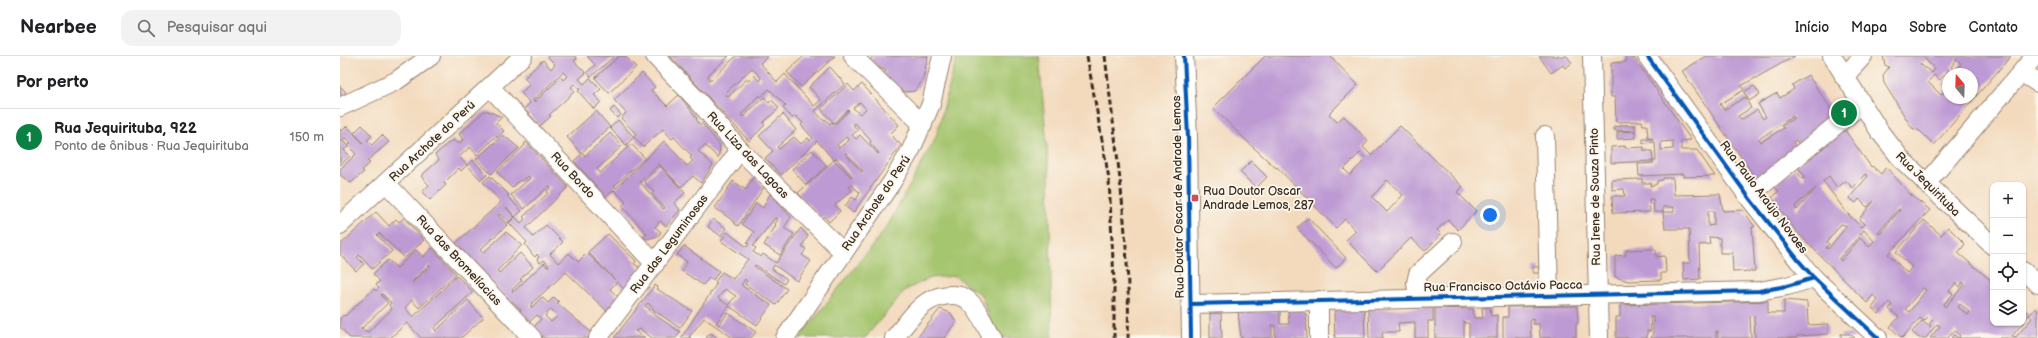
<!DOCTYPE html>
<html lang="pt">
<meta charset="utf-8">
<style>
:root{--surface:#fff;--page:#f2f2f2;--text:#202124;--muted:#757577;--line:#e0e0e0;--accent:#0b8043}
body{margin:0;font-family:"Balsamiq Sans",sans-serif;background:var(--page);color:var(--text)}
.controls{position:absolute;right:12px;bottom:12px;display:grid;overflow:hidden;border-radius:8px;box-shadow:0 1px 3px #0004}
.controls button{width:36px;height:36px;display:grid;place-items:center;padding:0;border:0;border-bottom:1px solid var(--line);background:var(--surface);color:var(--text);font:20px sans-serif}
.compass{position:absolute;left:1602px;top:12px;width:36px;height:36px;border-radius:50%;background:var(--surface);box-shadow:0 1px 3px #0004;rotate:341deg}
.you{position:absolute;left:1150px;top:159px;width:14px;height:14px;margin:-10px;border:3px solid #fff;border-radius:50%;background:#1a73e8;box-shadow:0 0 0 6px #1a73e833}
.badge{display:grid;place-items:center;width:26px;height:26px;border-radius:50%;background:var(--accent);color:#fff;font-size:13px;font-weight:700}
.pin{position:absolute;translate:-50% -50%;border:2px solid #fff;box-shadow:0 1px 4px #0006}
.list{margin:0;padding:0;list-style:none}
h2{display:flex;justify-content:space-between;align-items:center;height:52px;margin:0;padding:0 16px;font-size:17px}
h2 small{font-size:13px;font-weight:400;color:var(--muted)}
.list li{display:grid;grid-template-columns:26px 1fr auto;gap:12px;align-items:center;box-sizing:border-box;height:56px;padding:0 16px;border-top:1px solid var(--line)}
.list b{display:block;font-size:15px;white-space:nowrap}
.list p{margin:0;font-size:13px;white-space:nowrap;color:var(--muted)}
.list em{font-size:13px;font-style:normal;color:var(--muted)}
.icon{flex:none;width:22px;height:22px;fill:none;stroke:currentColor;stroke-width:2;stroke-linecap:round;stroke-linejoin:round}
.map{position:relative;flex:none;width:1698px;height:282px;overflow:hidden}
header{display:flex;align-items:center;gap:24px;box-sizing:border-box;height:56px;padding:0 20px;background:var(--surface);border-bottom:1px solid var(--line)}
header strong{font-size:19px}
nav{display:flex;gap:22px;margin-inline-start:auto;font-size:14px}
.search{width:280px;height:36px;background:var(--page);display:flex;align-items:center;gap:10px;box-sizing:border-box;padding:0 14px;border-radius:12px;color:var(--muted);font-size:15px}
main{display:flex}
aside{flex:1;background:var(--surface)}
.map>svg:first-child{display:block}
.green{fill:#a5c56e;stroke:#707846}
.building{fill:#bd9ad4;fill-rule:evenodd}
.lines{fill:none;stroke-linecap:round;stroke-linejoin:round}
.minor-casing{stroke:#97826e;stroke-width:20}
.minor{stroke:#fff;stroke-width:18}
.rail{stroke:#3b2a1e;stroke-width:3;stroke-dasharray:6 3;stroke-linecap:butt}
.cycleway-casing{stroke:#fbf7ec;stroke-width:6}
.cycleway{stroke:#0057b8;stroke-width:4}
.poi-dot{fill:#d1495b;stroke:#fbf7ec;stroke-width:1.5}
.labels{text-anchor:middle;stroke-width:3.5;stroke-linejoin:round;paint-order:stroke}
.street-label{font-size:12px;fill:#3b2a1e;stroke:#fbf7ec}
.poi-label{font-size:12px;fill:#3b2a1e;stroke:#fbf7ec;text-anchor:start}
</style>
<header>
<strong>Nearbee</strong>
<div class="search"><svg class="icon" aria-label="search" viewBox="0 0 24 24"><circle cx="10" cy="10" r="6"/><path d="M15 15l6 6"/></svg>Pesquisar aqui</div>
<nav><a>Início</a><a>Mapa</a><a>Sobre</a><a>Contato</a></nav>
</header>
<main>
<aside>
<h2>Por perto<small></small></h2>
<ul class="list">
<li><span class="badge">1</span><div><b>Rua Jequirituba, 922</b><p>Ponto de ônibus · Rua Jequirituba</p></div><em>150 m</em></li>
</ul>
</aside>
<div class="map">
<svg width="1698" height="282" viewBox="0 0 1698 282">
<rect width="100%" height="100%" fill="#fbf7ec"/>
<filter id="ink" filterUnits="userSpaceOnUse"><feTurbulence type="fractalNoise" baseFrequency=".025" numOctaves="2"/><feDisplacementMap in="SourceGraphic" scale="8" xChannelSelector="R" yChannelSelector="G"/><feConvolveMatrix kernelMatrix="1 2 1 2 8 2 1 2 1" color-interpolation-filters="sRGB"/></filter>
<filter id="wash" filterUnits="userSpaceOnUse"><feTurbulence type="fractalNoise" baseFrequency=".012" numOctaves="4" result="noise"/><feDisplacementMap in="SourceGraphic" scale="16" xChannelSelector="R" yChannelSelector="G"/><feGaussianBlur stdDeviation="0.9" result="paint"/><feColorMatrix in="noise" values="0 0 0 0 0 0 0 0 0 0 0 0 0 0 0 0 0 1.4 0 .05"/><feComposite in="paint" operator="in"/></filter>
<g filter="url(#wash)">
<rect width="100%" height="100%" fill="#f3dabd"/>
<path class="green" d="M617 0H699L709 113 712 282H657L641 239 615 220 590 222 565 234 525 282H459L547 171 596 81Z"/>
<g id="blocks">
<g class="building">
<path d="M207 0H235L237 3 234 5 246 17 239 23 244 28 250 22 261 33 254 39 261 46 254 53 238 35 240 33 234 28 231 31 235 35 209 59 211 60 200 70 184 53 190 47 181 37 190 28 184 22 203 4 211 13 215 8ZM223 16 227 20 223 24 221 21 194 46 193 44Z"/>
<path d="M247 0H274L251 21 247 16 255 9Z"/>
<path d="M279 0H285L296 11 269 37 255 22Z"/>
<path d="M330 0H389L368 19 370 25 396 0H428L420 7 437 26 445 18 474 50 481 44 469 31 490 11 505 28 475 55 483 64 485 63 490 68 492 66 494 69 509 55 508 54 494 67 481 53 508 28 514 35 522 28 559 69 550 78 561 89 513 157 505 150 512 141 516 144 520 137 512 129 509 131 512 134 495 149 500 155 489 166 484 160 482 163 458 137 494 104 511 121 512 120 496 102 494 104 477 85 441 119 425 102 433 95 419 80 443 58 456 74 437 91 439 93 454 81 461 88 468 82 470 85 473 82 461 69 463 67 456 60 452 62 443 52 446 50 429 33 421 41 419 39 401 59 403 61 424 41 429 47 432 44 439 52 423 67 425 69 409 85ZM412 12 421 22 419 25 414 19 408 25 407 23 388 41 385 37ZM520 46 526 53 520 58 513 52ZM515 67 531 85 530 87 539 97 538 98 520 79 516 83 512 79 518 74 513 69ZM506 81 509 84 499 92 497 89ZM506 97 523 115 522 116 505 98Z"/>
<path d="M464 0H495L461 31 447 16Z"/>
<path d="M533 0H588L583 23 578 31 574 35 566 36 558 33 542 21 546 15 529 6Z"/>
<path d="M925 0H990L1018 29 989 58 997 66 1004 60 1028 85 1023 91 1031 99 1060 70 1123 131 1117 136 1136 155 1118 174 1108 164 1097 174 1101 178 1085 195 1071 182 1037 215 1006 184 1016 175 1005 163 996 172 937 111 936 112 913 91 873 52ZM1020 97 1026 103 1010 119 1004 113ZM1047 124 1063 139 1047 156 1032 141Z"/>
<path d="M1199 0H1227L1232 7 1225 12 1223 9 1211 17Z"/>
<path d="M1286 0 1295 3 1351 84 1341 85V94H1357L1375 120 1343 121 1344 118 1299 120 1298 108 1313 107V105H1316L1315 86 1303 87V83H1313L1308 82 1307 69H1303L1302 65 1276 66 1275 41H1271V7L1286 6ZM1333 85V93L1321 94V86Z"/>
<path d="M1367 0H1455L1401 30 1404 34 1380 48 1384 54 1405 41 1411 52 1398 60 1401 64 1417 54 1423 63 1426 61 1418 48 1437 37 1440 42 1454 33 1452 29 1468 19 1498 63 1459 89 1456 84 1453 86 1459 95 1419 127 1342 15ZM1453 60 1454 62 1441 70 1444 72 1421 86 1419 83Z"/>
<path d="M1543 0H1671L1594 89 1580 75 1572 72 1544 27 1543 19 1549 11 1545 9ZM1585 3 1595 13 1592 17 1580 8ZM1617 3 1621 8 1615 15 1611 11ZM1608 15 1612 18H1632V42H1608V22L1603 28 1607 32 1601 39 1588 26 1594 19 1600 24Z"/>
<path d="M302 17 315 31 311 34 327 50 339 39 357 62 356 63 360 69 362 67 379 88 380 92 378 102 365 89 358 95 373 109 361 127 353 120 341 131 319 108 300 126 323 153 325 152 312 138 314 136 304 125 320 110 345 137 334 147 340 154 326 170 320 165 315 171 321 176 318 180 307 183 303 181 307 178 282 150 286 146 274 134 266 141 234 105 243 97 245 100 270 77 282 90 257 113 260 117 291 88 305 102 274 130 276 132 324 85 347 110 353 105 350 102 352 100 334 81 332 83 323 73 303 91 294 81 296 78 281 62 286 57 274 44Z"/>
<path d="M0 30 6 36 0 41Z"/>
<path d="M1414 30 1420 38 1409 45 1404 36Z"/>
<path d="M274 51 281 59 277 62 270 55Z"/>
<path d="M144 55H148L162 61 156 67 164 75 157 82 156 80 137 99 130 91 119 101 127 109 121 115 119 112 104 127 106 129 90 144 82 136 89 129 81 120 99 104 95 99 107 88 113 84 118 88 123 84 119 78Z"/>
<path d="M256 55 270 71 241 97 227 81Z"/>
<path d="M278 64 294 81 286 89 270 72Z"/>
<path d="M22 69 32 80 27 84 32 89 42 79 49 86 27 105 30 107 22 114 24 116 11 127 0 119V113L16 98 8 90 11 87 5 82 2 84 8 90 4 94 10 100 0 109V73L2 75 7 70 24 88 14 77Z"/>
<path d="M1280 69H1295V75L1274 74V70L1280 71Z"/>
<path d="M1502 70 1531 111 1532 110 1541 118 1546 111 1571 139 1590 154 1548 198 1567 217 1572 211 1556 196 1584 164 1601 179 1608 171 1625 188 1618 197 1653 226V267H1683L1672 280 1675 282H1611L1614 279 1618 282 1620 280 1615 274 1608 282H1590L1600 270 1597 268 1586 282H1579L1572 276 1582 265 1590 271 1591 269 1589 268 1593 264 1589 260 1584 265 1580 262 1562 282 1550 271 1559 261 1549 253 1552 249 1549 246 1539 258 1532 252 1538 244 1533 239 1527 247 1456 175 1432 142 1439 135 1434 130 1454 113 1463 123 1465 121 1456 109ZM1525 118 1528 120 1509 142 1516 147 1519 143 1527 151 1534 145 1519 163 1524 168 1521 171 1507 157 1483 125 1489 120 1497 132 1506 125 1513 132ZM1476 132 1457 154 1456 153 1455 150ZM1559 153 1560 154 1540 178 1538 177ZM1501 168 1507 170 1488 193 1486 192 1489 188 1487 186ZM1524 174 1534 185 1529 191 1520 182 1501 205 1499 203ZM1623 226 1625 228 1605 251 1603 249 1613 238 1609 235 1616 227 1620 231ZM1583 232 1586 234 1569 256 1565 253ZM1620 248 1630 256 1628 259 1618 251Z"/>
<path d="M1295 75 1296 82 1277 83V76Z"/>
<path d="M163 79 179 92 151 118 136 103Z"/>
<path d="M186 86 228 131 186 172 193 181 206 169 223 186 210 198 218 207 229 197 238 206 247 197 275 224 248 196 268 178 296 205 294 208 299 211 298 217 285 234 277 226 270 233 279 242 268 256 226 216 191 248V252L202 241 208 247 214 241 219 246 217 247 252 277 248 282H204L194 271 201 263 197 259 189 266 179 256 181 254 172 245 170 246 116 187 161 146 143 126 150 120 169 139 167 140 182 155 175 161 166 151 174 161 168 167 160 158 158 159 167 169 140 194 143 197 166 176 182 189 157 215 159 217 180 197 193 211 180 223 182 224 172 234 173 236 204 207 207 211 209 210 204 204 200 207 197 203 199 201 197 198 195 201 192 198 185 188 187 186 169 167 175 161 181 167 185 163 183 161 208 137 207 135 211 131 209 130 184 153 171 139 190 122 188 120 182 126 180 124 172 132 157 116 185 89 184 88ZM211 253 218 260 211 266 205 260Z"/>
<path d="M1285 90V92L1304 91V95H1312L1313 105 1271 107V91Z"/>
<path d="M472 94 487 110 466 129 452 113Z"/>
<path d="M133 104 147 119 141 124 127 109Z"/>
<path d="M911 105 927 121 916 132 900 116Z"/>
<path d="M414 120 424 131 398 170 394 167 395 166 375 152 393 125 406 134Z"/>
<path d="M1323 122H1333L1334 139 1380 138 1383 155 1403 154 1415 171H1412L1415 215 1393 216 1392 197H1380V182L1369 181 1370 188 1359 189 1360 223 1344 224 1343 207H1350L1349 173H1325L1323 156H1314L1313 143H1309L1310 156 1273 157 1272 140H1285L1284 133 1272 134V124L1302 123V127H1311L1310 130 1317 128V125L1323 124ZM1323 151H1334V156H1323ZM1368 155H1374V169L1368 170Z"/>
<path d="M430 138 451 161 444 172 454 178 440 199 424 189 436 169 435 168 438 163 435 162 413 190 416 192 413 196 421 201 423 198 436 207 461 172 468 180 462 190 466 193 462 199 471 205 457 225 434 209 432 213 447 223 444 228 416 209 414 210 447 233 436 249 405 228 407 225 405 223 401 229 431 249 417 269 389 250 376 267 379 269 388 257 416 276 411 282H393L364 262 349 281 351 282H341L377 227 375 226 382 216 393 223 408 203 381 185 387 176 407 191 409 188 407 187 414 176 402 168 416 147 423 152ZM385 233 396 240 388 249 378 242Z"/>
<path d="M36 156 49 170 56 163 59 166 64 162 84 184 65 202 39 177 37 179 52 195 32 213 19 199 17 201 24 208 16 215 0 198V189Z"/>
<path d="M968 162 1006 202 996 212 957 172Z"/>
<path d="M373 163 386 172 381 180 368 171Z"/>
<path d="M344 190 379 215 373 224 369 222 363 229 342 215 347 206 337 199Z"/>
<path d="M92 192 116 218 79 252 72 244 65 252 73 261 117 220 133 236 94 272 96 275 128 244 143 262 121 282H81L67 267 50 282H10L0 271V262L4 259 5 260 34 233 36 235 39 232 36 229 40 225 33 218 48 204 57 212 76 194 83 201ZM89 209 90 210 73 226H72ZM42 238 51 247 49 249 52 253 28 276 21 273 48 247 41 239Z"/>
<path d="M1316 193V201L1325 200 1326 217H1321V224L1288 225 1275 221V200L1286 199V194Z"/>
<rect x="1193" y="211" width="6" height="6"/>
<path d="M315 229 318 231 317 233 352 255 340 272 312 253 313 252 308 247 305 250 310 253 309 255 340 276 336 282H312L300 273 295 275 305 282H274Z"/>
<path d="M1444 244 1467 246 1468 269 1488 268V278L1457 280V282H1415L1414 260 1410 259 1411 282H1378V275H1376V282H1311L1313 276V261H1310L1311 275H1307V282H1276V261H1280V249L1428 245V257H1444Z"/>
<path d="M1237 250 1238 267H1236V281L1200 282 1199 268H1193V263L1190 264 1191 282H1163V261H1168V251Z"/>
<path d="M1150 251 1151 260 1157 259V282H1129V267H1125L1124 265V282H1095V252L1133 253 1134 262H1143L1142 252Z"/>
<path d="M1093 252V265H1088V282H1075V266L1058 267 1059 276H1042L1043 282H1029L1028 253Z"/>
<path d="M1695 252 1698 255V282H1675L1692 262 1689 259 1683 267V253L1690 259Z"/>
<path d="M600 253 611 257 616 266 604 282H577Z"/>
<path d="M1024 253 1025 282H995L994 258 997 254Z"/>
<path d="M940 255V268H949L948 255H960L966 258 967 282H935V269H932V282H901L898 256Z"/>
<path d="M870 257H881L882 282H870Z"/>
<path d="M370 277 378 282H366Z"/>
<path d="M1501 278H1510L1515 282H1501Z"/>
</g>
</g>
</g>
<g filter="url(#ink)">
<use href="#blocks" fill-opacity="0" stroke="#97826e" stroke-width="1"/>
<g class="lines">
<defs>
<g id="minor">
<path d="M315 0 359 46 400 94 503 196"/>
<path d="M513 0 583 69"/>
<path d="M844 0 848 81 851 282"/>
<path d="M1252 0 1259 282"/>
<path d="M1307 0 1410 143 1459 205 1474 222 1538 282"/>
<path d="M1492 0 1540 76 1562 104 1653 190"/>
<path d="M1682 17 1698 27"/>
<path d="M1504 21 1523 0"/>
<path d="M150 31 315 208"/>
<path d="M0 51 56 25 91 0"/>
<path d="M1205 80 1209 239"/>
<path d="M46 127 192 282"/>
<path d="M1586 128 1695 0"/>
<path d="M1409 140 1522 48"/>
<path d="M0 169 183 0"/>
<path d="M1683 215 1698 228"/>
<path d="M1078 242 1076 227 1078 218 1113 186"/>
<path d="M851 248 1419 235 1447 230 1474 222"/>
<path d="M258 282 400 94"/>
<path d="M445 282 552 126 571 94 591 48 602 0"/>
<path d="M554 282C563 272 572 258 583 249 594 240 617 234 629 245 639 254 646 270 652 282"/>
<path d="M979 282V244"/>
</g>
</defs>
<use href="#minor" class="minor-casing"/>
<use href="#minor" class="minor"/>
<g class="rail">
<path d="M747 0 769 123 774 225V282"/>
<path d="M765 0C776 93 791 188 788 282"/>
</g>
<defs>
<g id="cycleway">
<path d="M844 0 848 81 851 282"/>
<path d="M1307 0 1410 143 1459 205 1474 222 1538 282"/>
<path d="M851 248 1419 235 1447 230 1474 222"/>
</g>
</defs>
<use href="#cycleway" class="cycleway-casing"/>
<use href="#cycleway" class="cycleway"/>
</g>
</g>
<rect class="poi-dot" x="851" y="138" width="8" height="8" rx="2"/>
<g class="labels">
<g class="street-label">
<text transform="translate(92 85) rotate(-43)" y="4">Rua Archote do Perú</text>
<text transform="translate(408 99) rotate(47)" y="4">Rua Liza das Lagoas</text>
<text transform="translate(233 119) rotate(47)" y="4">Rua Bordo</text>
<text transform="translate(1588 128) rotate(45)" y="4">Rua Jequirituba</text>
<text transform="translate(838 141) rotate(-91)" y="4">Rua Doutor Oscar de Andrade Lemos</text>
<text transform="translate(1255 141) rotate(-91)" y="4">Rua Irene de Souza Pinto</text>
<text transform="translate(1424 141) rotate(53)" y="4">Rua Paulo Araújo Novaes</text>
<text transform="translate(536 147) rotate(-56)" y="4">Rua Archote do Perú</text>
<text transform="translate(329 188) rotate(-53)" y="4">Rua das Leguminosas</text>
<text transform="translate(119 204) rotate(47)" y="4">Rua das Bromelíacias</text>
<text transform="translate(1163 230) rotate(-1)" y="4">Rua Francisco Octávio Pacca</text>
</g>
<g class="poi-label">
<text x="863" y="139">Rua Doutor Oscar<tspan x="863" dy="14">Andrade Lemos, 287</tspan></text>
</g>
</g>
</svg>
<div class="controls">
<button>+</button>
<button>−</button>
<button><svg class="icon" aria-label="locate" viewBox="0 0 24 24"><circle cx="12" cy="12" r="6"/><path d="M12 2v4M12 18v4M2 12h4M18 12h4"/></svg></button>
<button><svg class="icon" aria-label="layers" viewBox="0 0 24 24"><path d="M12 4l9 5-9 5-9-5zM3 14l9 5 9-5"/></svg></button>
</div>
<svg class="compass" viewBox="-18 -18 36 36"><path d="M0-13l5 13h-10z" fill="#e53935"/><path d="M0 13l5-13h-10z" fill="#757577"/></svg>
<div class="you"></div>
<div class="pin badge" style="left:1504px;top:57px">1</div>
</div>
</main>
